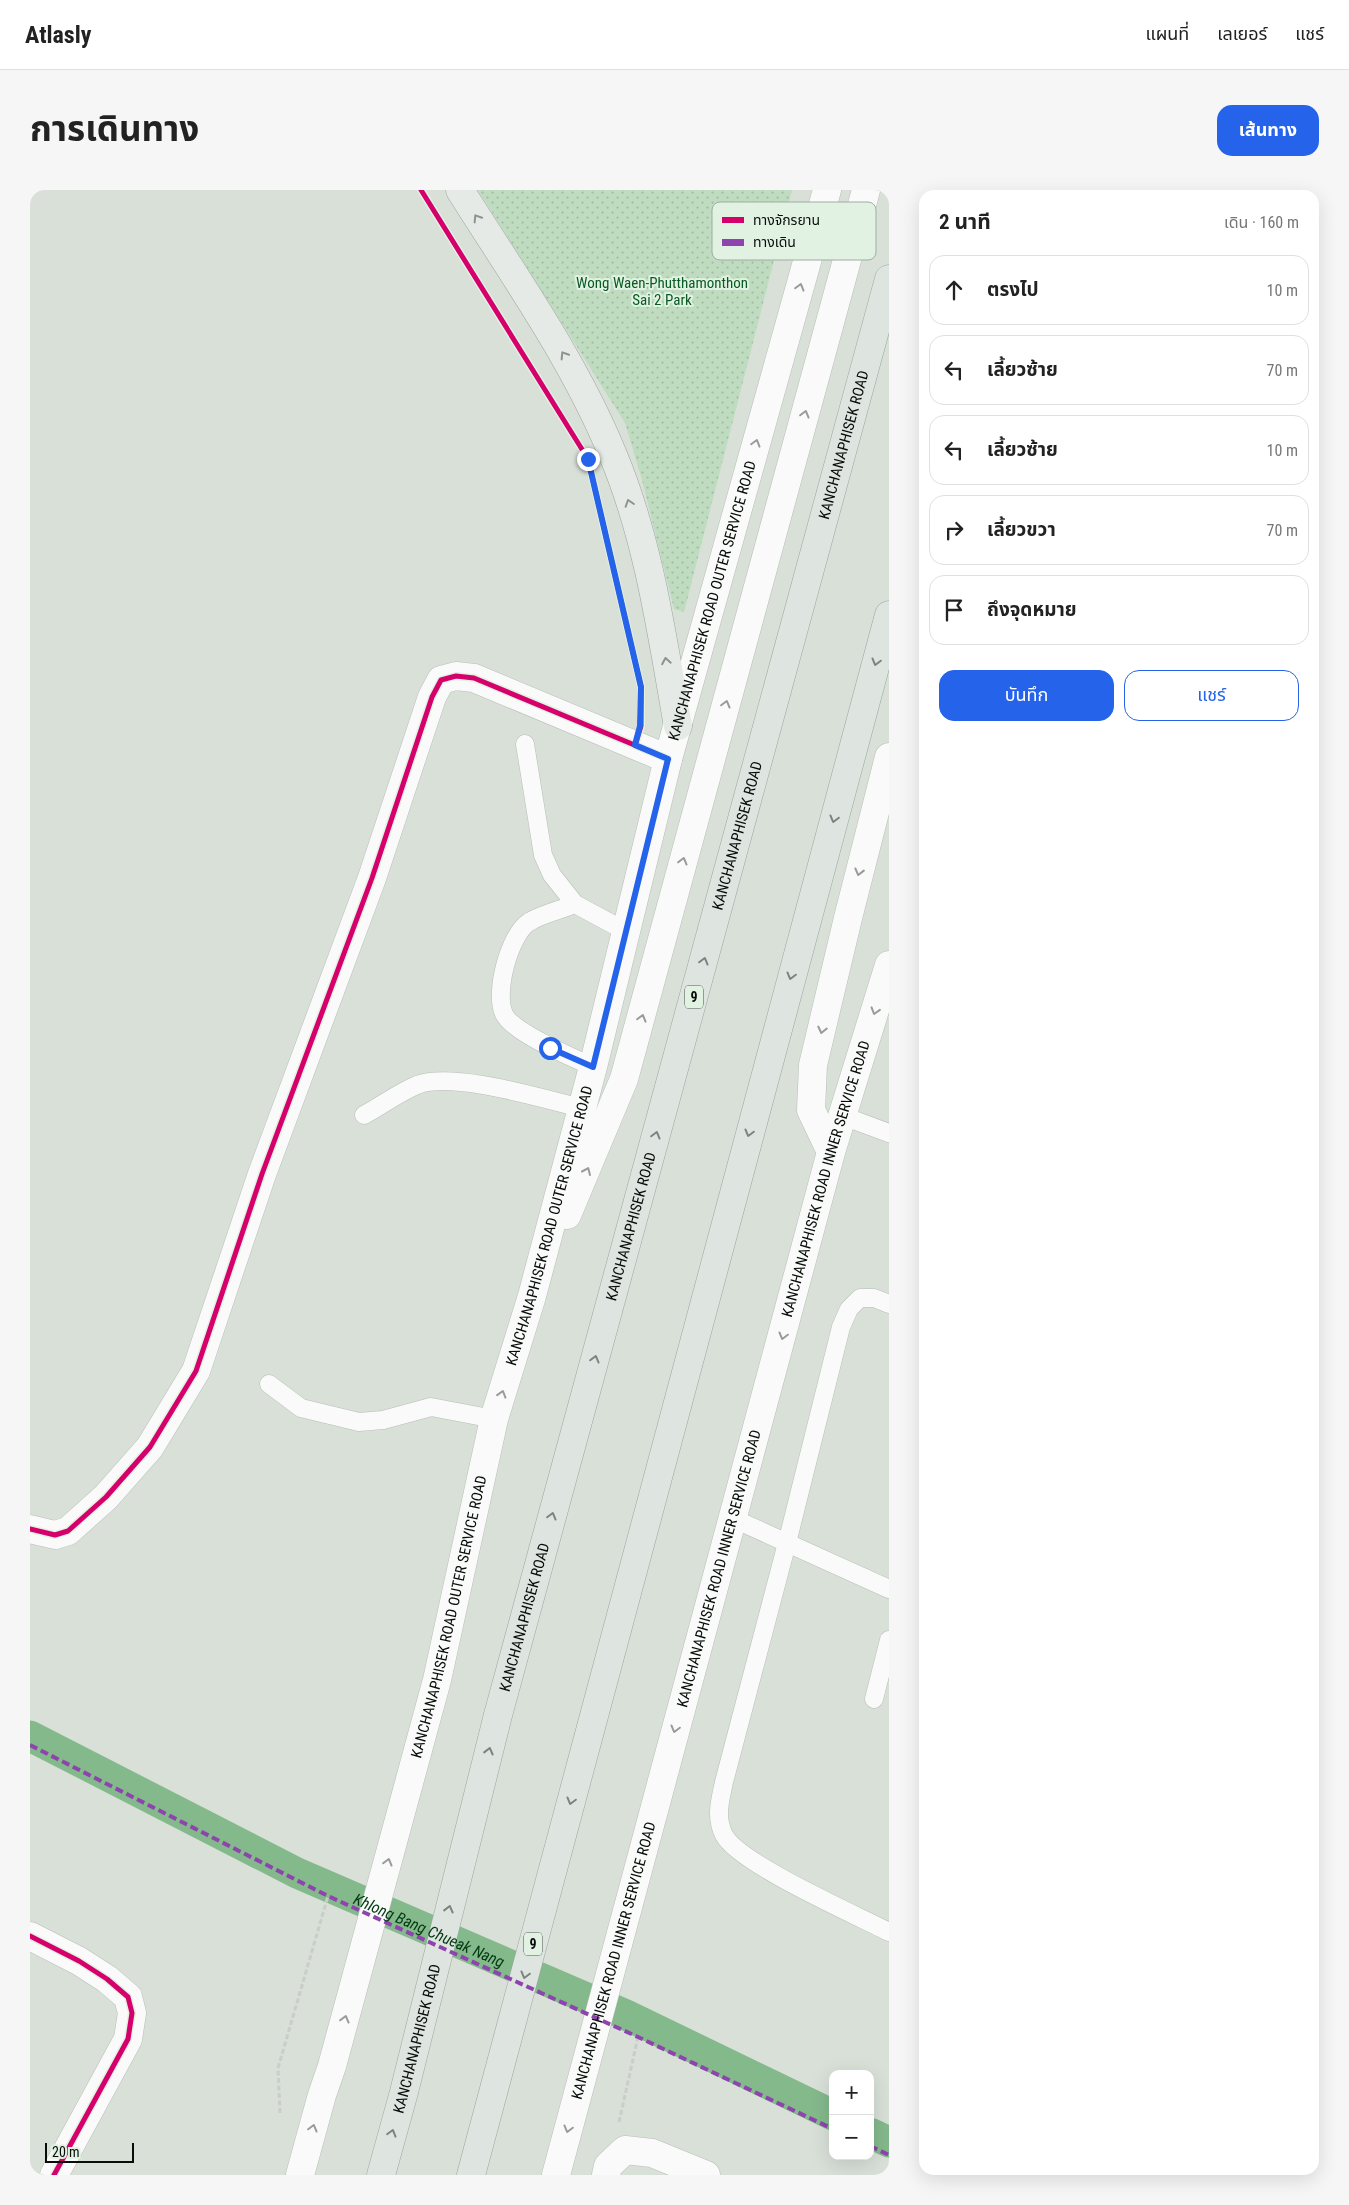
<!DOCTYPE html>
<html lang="th">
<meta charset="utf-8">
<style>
:root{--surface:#fff;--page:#f6f6f6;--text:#222;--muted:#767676;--line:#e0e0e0;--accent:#2563eb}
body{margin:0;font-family:"Roboto Condensed","Noto Sans Thai",sans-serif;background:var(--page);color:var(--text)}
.controls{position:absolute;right:15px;bottom:15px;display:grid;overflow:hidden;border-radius:10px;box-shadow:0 5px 20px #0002}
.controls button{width:45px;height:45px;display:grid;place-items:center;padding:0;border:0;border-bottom:1px solid var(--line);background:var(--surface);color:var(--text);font:25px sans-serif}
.scale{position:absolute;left:15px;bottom:12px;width:89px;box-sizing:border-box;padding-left:5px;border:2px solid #080d09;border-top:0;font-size:14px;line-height:18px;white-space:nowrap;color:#080d09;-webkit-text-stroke:4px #e1f1e2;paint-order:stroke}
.stop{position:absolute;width:15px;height:15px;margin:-11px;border:4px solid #2563eb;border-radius:50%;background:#fff}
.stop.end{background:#2563eb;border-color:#fff;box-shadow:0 1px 5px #0008}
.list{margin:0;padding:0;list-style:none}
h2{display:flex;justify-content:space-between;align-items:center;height:65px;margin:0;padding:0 20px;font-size:21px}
h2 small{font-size:16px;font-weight:400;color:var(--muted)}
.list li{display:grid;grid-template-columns:32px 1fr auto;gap:15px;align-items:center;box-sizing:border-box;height:70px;margin:0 10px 10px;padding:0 10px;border:1px solid var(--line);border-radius:15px}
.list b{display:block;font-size:19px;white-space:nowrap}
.list em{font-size:16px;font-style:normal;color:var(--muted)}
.actions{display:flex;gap:10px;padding:15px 20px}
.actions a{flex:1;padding:11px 0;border:1px solid var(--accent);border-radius:15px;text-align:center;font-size:18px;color:var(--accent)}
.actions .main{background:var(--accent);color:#fff}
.icon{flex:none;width:28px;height:28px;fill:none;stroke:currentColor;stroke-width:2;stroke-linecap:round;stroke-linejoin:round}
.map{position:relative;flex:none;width:859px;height:1985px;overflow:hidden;border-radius:15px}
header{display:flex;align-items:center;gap:30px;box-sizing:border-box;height:70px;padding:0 25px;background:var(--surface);border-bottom:1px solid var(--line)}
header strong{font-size:24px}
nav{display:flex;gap:28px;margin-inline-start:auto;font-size:18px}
.intro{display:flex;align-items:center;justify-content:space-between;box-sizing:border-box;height:120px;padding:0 30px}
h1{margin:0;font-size:35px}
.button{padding:12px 22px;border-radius:15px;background:var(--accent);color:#fff;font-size:18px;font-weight:700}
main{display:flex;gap:30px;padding:0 30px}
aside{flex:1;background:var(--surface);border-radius:15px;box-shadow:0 5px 20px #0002}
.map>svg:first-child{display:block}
.park{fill:url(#park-dots)}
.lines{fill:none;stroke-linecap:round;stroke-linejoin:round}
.canal{stroke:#84b98c;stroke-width:31}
.service-casing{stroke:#b8beb8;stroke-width:19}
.minor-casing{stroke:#b8beb8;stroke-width:29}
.secondary-casing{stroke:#b8beb8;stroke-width:29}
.primary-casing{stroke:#9aa69c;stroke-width:29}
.trunk-casing{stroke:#9aa69c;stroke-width:29}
.path{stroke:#cacdca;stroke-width:3;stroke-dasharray:5 2.5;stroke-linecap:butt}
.service{stroke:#f9faf9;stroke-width:18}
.minor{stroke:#f9faf9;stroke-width:28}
.secondary{stroke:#f9faf9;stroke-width:28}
.primary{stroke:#e6eae6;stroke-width:28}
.trunk{stroke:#dee4df;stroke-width:28}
.quiet{stroke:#8e44ad;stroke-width:4;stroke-dasharray:8 4;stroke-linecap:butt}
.cycleway-casing{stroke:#e1f1e2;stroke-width:8}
.cycleway{stroke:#d6006c;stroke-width:5}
.oneway{stroke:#8d928e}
.oneway2{stroke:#999b99}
.oneway3{stroke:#7e837f}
.route{stroke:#2563eb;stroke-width:6}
.labels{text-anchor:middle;stroke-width:4;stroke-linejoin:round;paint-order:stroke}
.shield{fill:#e1f1e2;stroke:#49514a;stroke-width:1}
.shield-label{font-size:14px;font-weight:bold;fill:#080d09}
.park-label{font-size:15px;fill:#085b22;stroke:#e1f1e2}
.street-label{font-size:15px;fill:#080d09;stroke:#e1f1e2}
.water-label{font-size:16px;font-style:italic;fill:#023a12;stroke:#e1f1e2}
.key{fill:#e1f1e2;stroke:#a0ada1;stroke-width:1}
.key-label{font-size:14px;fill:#080d09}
</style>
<header>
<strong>Atlasly</strong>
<nav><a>แผนที่</a><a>เลเยอร์</a><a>แชร์</a></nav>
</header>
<div class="intro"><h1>การเดินทาง</h1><a class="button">เส้นทาง</a></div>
<main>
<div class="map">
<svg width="859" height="1985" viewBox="0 0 859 1985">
<defs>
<pattern id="park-dots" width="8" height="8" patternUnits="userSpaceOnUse" patternTransform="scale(1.25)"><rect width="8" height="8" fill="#bfdcc1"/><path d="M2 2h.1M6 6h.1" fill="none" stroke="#a3bca4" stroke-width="1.8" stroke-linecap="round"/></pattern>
</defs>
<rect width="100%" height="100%" fill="#d8e0d8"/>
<path class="park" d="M448 0H762L654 422 644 419 612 290 595 233Z"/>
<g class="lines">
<g class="canal">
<path id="s1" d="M0 1546 267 1683 596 1825 803 1925"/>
<path d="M840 1943 859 1952"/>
</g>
<defs>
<g id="service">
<path d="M495 554 513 665 522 685 545 714 597 742"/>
<path d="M545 714C531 720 512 724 499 732 479 745 464 803 474 824 483 843 544 868 563 877"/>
<path d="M334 925C351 916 368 903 387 895 423 881 513 909 552 918"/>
<path d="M813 926 859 943"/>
<path d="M859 1114 844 1108H830L819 1119 811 1137 757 1353 694 1592C690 1611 685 1627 694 1645 708 1673 826 1725 859 1742"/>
<path d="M239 1194 271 1218 329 1232 353 1230 401 1217 464 1229"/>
<path d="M702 1328 859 1399"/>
<path d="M844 1509 859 1450"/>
</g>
<g id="minor">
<path d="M0 1339 25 1345 38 1341 76 1307 120 1257 166 1181 232 984 342 688 402 507 411 490 426 486 444 488 638 569"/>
<path d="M0 1746 49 1771 77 1789 98 1807 102 1823 98 1849 24 1985"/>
<path d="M576 1985 578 1976 595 1960 622 1963 676 1985"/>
</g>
<g id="secondary">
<path d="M801 962 781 920 783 875 818 728 859 567"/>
<path d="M537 1025 594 889 836 0"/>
<path id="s2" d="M270 1985 292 1905 302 1876 407 1490 464 1229 502 1106 563 877 638 569 797 0"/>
<path id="s3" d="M526 1985 801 962 859 775"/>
</g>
<path id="primary" d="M430 0C484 86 544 170 583 265 619 351 632 446 648 536"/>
<g id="trunk">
<path id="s4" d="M351 1985 374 1902 468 1525 859 89"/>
<path d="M441 1985 859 425"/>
</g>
</defs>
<use href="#service" class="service-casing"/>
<use href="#minor" class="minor-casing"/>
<use href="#secondary" class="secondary-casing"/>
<use href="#primary" class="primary-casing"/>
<use href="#trunk" class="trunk-casing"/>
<g class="path">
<path d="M250 1923 248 1878 298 1706"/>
<path d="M589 1932 608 1847"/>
</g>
<use href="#service" class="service"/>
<use href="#minor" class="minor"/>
<use href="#secondary" class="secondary"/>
<use href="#primary" class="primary"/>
<use href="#trunk" class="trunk"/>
<g class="quiet">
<path d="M0 1555 298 1706 608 1847 803 1939"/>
<path d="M840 1956 859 1965"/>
</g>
<defs>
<g id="cycleway">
<path d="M391 0 558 269 611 497V536L605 555"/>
<path d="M0 1339 25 1345 38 1341 76 1307 120 1257 166 1181 232 984 342 688 402 507 411 490 426 486 444 488 638 569"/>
<path d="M0 1746 49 1771 77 1789 98 1807 102 1823 98 1849 24 1985"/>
</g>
</defs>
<use href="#cycleway" class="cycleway-casing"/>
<use href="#cycleway" class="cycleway"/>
</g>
<defs><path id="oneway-chevron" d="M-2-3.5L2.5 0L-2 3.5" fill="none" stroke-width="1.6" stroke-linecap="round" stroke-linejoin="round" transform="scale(1.25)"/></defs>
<g class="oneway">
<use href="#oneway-chevron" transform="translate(447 28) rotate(-122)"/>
<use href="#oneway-chevron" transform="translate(534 165) rotate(-122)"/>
<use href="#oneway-chevron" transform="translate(599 313) rotate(-108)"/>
<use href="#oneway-chevron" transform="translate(636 471) rotate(-100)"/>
</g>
<g class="oneway2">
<use href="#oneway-chevron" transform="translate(770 97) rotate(-74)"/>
<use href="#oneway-chevron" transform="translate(775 224) rotate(-75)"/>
<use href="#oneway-chevron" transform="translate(726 253) rotate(-74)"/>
<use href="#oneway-chevron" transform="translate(696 514) rotate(-75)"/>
<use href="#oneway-chevron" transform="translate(653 671) rotate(-75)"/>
<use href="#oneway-chevron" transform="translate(829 682) rotate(104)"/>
<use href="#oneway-chevron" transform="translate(845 821) rotate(107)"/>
<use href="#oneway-chevron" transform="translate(612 828) rotate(-74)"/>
<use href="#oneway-chevron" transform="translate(792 840) rotate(103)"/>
<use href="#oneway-chevron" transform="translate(557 981) rotate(-66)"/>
<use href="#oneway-chevron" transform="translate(753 1146) rotate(105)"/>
<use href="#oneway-chevron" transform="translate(472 1204) rotate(-73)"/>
<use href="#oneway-chevron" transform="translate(645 1539) rotate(105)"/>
<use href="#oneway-chevron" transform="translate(358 1672) rotate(-75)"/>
<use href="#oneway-chevron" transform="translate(315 1829) rotate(-75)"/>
<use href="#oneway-chevron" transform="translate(283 1938) rotate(-75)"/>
<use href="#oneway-chevron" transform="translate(538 1939) rotate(105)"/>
</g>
<g class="oneway3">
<use href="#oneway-chevron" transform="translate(846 472) rotate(105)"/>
<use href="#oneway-chevron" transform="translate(804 629) rotate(105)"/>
<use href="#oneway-chevron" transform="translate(674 771) rotate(-75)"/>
<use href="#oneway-chevron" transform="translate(761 786) rotate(105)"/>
<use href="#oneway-chevron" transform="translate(719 943) rotate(105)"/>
<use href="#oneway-chevron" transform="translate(626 945) rotate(-75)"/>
<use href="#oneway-chevron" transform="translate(565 1169) rotate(-75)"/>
<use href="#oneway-chevron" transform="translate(522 1326) rotate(-75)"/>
<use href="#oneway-chevron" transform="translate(459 1561) rotate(-76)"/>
<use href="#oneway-chevron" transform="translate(541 1611) rotate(105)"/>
<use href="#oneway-chevron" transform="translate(419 1719) rotate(-76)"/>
<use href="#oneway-chevron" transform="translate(495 1785) rotate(105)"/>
<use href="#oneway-chevron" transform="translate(362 1943) rotate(-74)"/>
</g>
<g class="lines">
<path class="route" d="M520 858 563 877 638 569 605 555 610 536 611 497 558 269"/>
</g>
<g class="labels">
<g class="shield">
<rect x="655" y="795.5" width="18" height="23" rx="4"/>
<rect x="494" y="1742.5" width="18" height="23" rx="4"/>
</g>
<g class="shield-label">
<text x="664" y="812">9</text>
<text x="503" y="1759">9</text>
</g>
<g class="park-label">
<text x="632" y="98">Wong Waen-Phutthamonthon<tspan x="632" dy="17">Sai 2 Park</tspan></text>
</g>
<g class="street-label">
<text dy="5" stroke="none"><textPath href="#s4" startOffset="1791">KANCHANAPHISEK ROAD</textPath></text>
<text dy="5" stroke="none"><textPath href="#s2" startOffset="1628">KANCHANAPHISEK ROAD OUTER SERVICE ROAD</textPath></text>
<text dy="5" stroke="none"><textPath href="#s4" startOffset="1386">KANCHANAPHISEK ROAD</textPath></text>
<text dy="5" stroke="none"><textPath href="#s3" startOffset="1032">KANCHANAPHISEK ROAD INNER SERVICE ROAD</textPath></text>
<text dy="5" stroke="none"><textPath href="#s2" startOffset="982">KANCHANAPHISEK ROAD OUTER SERVICE ROAD</textPath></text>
<text dy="5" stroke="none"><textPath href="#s4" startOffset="981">KANCHANAPHISEK ROAD</textPath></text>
<text dy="5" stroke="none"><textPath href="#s3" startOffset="628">KANCHANAPHISEK ROAD INNER SERVICE ROAD</textPath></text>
<text dy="5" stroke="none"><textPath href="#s4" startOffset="576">KANCHANAPHISEK ROAD</textPath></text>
<text dy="5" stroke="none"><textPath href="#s2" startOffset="578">KANCHANAPHISEK ROAD OUTER SERVICE ROAD</textPath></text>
<text dy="5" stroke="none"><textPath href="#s3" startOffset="222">KANCHANAPHISEK ROAD INNER SERVICE ROAD</textPath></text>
<text dy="5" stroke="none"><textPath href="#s4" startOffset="141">KANCHANAPHISEK ROAD</textPath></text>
</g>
<g class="water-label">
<text dy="6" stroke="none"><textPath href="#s1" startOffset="444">Khlong Bang Chueak Nang</textPath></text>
</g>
</g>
<rect x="682" y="12" width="164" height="58" rx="8" class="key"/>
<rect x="692" y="27" width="22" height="6" fill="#d6006c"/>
<rect x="692" y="49" width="22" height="7" fill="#8e44ad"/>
<g class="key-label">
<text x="723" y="35">ทางจักรยาน</text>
<text x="723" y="57">ทางเดิน</text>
</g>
</svg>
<div class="controls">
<button>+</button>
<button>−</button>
</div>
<div class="scale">20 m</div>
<div class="stop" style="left:520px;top:858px"></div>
<div class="stop end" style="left:558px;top:269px"></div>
</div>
<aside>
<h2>2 นาที<small>เดิน · 160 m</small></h2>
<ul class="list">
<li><svg class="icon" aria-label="ahead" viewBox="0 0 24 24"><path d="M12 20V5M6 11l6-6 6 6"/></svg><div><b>ตรงไป</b></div><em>10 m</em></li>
<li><svg class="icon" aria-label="left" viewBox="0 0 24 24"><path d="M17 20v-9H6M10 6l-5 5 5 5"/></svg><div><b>เลี้ยวซ้าย</b></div><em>70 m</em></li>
<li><svg class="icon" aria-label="left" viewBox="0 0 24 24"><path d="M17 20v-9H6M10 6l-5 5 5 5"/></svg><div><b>เลี้ยวซ้าย</b></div><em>10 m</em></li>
<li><svg class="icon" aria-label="right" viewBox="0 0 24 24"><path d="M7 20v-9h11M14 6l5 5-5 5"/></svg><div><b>เลี้ยวขวา</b></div><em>70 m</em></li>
<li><svg class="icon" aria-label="arrive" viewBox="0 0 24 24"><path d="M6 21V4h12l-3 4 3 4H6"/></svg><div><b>ถึงจุดหมาย</b></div></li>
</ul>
<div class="actions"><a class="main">บันทึก</a><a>แชร์</a></div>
</aside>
</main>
